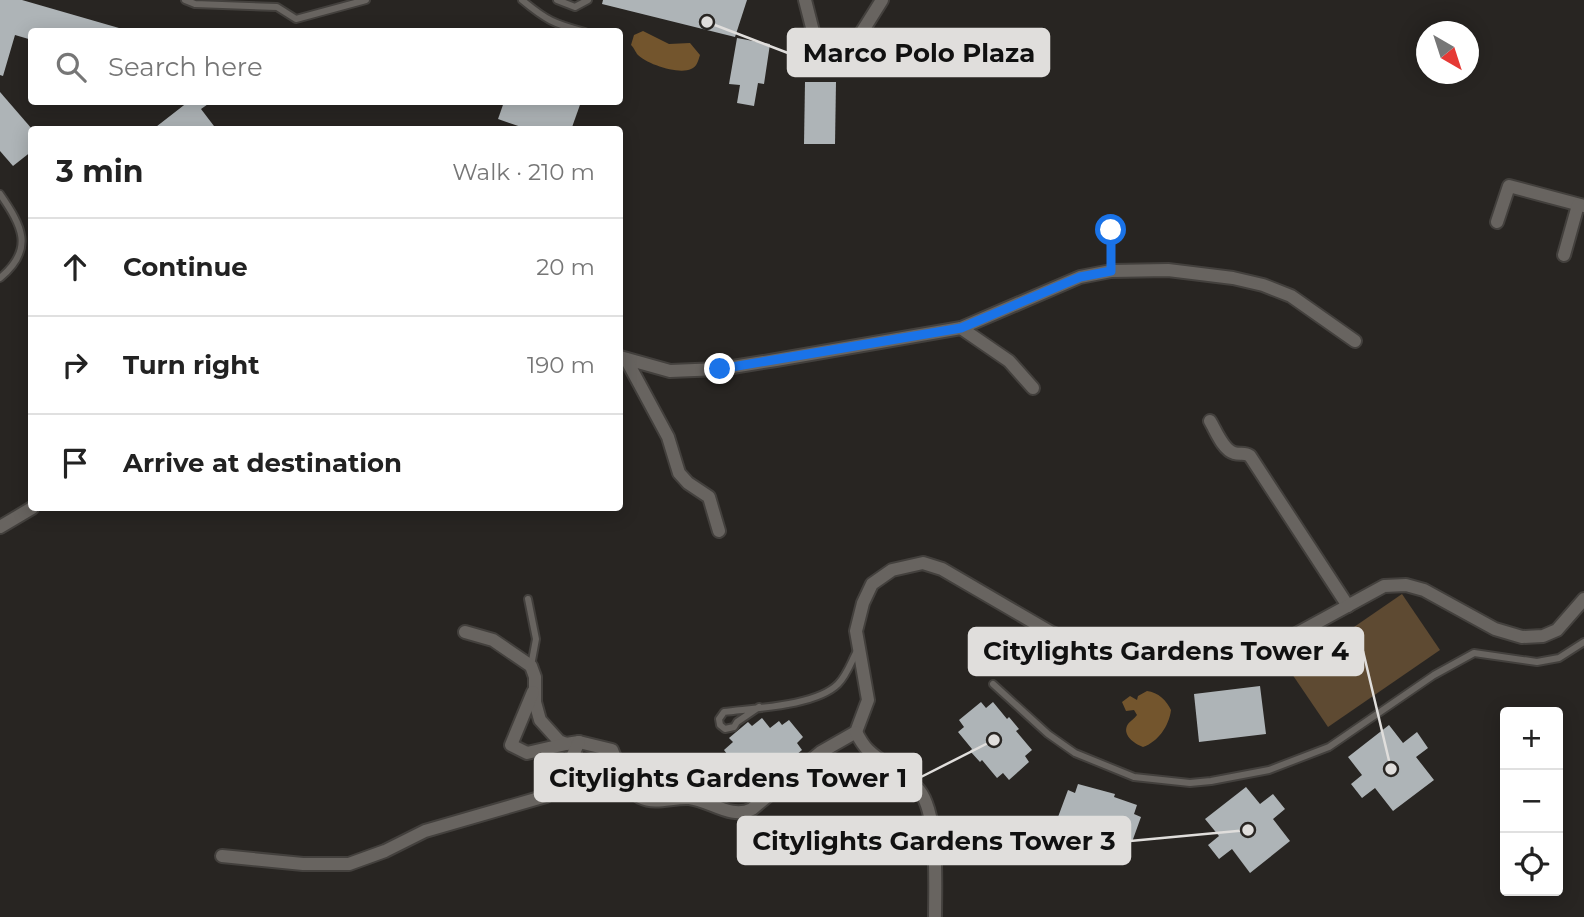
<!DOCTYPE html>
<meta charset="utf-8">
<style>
:root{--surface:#fff;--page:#f6f6f6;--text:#222;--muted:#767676;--line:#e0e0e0}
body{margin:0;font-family:Montserrat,sans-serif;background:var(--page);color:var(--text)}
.controls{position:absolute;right:21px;bottom:21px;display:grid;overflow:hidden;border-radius:7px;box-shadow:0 4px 18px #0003}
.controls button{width:63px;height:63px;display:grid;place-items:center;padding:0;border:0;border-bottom:2px solid var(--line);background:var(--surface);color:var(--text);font:35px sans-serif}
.compass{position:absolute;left:1416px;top:21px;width:63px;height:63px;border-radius:50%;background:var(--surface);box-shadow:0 4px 18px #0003;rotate:141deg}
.stop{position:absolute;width:21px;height:21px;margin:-16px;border:5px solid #1a73e8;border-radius:50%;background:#fff}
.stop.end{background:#1a73e8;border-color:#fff;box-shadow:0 2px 7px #0008}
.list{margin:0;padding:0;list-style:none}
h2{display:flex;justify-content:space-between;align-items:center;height:91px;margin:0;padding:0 28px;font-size:30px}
h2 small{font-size:23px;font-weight:400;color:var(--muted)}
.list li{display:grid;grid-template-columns:46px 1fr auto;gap:21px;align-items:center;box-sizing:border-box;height:98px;padding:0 28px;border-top:2px solid var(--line)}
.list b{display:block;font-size:26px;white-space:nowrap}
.list em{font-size:23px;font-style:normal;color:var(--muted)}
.icon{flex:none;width:38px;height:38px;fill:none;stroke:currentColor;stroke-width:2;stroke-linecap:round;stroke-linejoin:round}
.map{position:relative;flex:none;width:1584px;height:917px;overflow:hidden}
.search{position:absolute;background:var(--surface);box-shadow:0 4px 18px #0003;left:28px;top:28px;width:595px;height:77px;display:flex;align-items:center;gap:18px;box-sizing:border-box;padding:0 24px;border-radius:7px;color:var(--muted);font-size:26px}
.panel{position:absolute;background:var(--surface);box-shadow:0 4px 18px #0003;left:28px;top:126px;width:595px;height:385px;border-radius:7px}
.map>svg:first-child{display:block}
.green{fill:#5e4a32}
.water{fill:#73552d}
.building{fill:#aeb4b7}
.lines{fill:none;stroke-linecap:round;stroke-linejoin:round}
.service-casing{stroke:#43403d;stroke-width:10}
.minor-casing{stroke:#43403d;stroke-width:16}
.path{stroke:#807d7b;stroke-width:2.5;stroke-dasharray:7 3.5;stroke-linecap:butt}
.service{stroke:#686460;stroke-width:6}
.minor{stroke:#686460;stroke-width:12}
.route{stroke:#1a73e8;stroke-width:9}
.leader{fill:none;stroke:#e0dedc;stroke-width:2.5}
.callout-dot{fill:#e0dedc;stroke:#282522;stroke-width:2.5}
.callout{fill:#e0dedc;stroke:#e0dedc;stroke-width:2.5}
.callout-label{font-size:26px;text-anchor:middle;font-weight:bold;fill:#111}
</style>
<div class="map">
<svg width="1584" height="917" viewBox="0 0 1584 917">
<rect width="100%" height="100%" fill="#282522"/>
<path class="green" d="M1402 594 1440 650 1328 727 1290 671Z"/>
<g class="water">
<path d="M643 31 669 44 690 43 700 55C698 61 697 67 691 69 679 75 646 64 637 54 637 54 632 45 631 45L634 35Z"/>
<path d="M1147 691C1158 692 1167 701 1171 710 1169 726 1158 742 1143 747 1135 744 1121 735 1128 724 1130 721 1134 719 1137 715L1134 710 1126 711 1122 702 1130 696 1137 700 1138 696Z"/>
</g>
<g class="building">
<path d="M0 0H22L119 28 118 32H32V40L15 35 3 76 0 75Z"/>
<path d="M603 0H747L735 37 602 4Z"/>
<path d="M737 38 770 44 764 84 758 83 754 106 737 103 740 85 729 84Z"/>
<path d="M805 82H836L835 144H804Z"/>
<path d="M0 92 32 129V151L13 166 0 151Z"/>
<path d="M188 102H211L201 109 217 130H152Z"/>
<path d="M504 102H581L571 130H530L498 119Z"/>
<path d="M1260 686 1266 734 1199 742 1194 694Z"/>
<path d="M981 702 986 708 993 702 1007 719 1009 717 1019 729 1016 731 1032 750 1025 756 1029 762 1009 780 1003 773 997 778 982 760 980 762 970 751 972 749 958 732 964 727 959 720Z"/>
<path d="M762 718 770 728 779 721 782 725 789 720 803 737 797 743 802 750 741 801 712 767 727 754 724 750 733 742 729 738 748 722 752 726Z"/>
<path d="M1389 725 1403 743 1417 732 1428 748 1416 757 1434 780 1393 811 1375 788 1362 798 1351 784 1362 775 1348 757Z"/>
<path d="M1078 784 1115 794 1114 797 1137 805 1134 814 1141 817 1132 842 1124 840 1121 847 1099 840 1098 842 1084 837 1085 835 1064 828 1066 820 1058 817 1068 790 1075 793Z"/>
<path d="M1246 787 1260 804 1273 794 1285 809 1273 819 1290 841 1250 873 1232 849 1219 859 1208 845 1219 836 1205 819Z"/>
</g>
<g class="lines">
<defs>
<g id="service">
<path d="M185 0 195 4 277 7 296 19 366 0"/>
<path d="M522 0C546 20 554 24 585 32"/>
<path d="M557 0 575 7 588 0"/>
<path d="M0 194C22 226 35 249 0 278"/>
<path d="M528 599 536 639 531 666"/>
<path d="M993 684 1048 734 1075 753 1134 777 1190 783 1211 781 1269 770 1329 747 1434 675 1474 653 1537 662 1559 658 1584 642"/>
<path d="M759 707 737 722 734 727 725 729 720 725 719 719 724 712C755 708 816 706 838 684 847 675 851 662 857 651"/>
</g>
<g id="minor">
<path d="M805 0 817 47 823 58 839 63 850 51 882 0"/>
<path d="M1497 222 1509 186 1584 206"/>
<path d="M1564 255 1578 205"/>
<path d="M961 328 1009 361 1033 388"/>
<path d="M620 357 670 371 720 369 776 360 961 328 1080 277 1111 271 1168 270 1233 278 1263 285 1291 296 1355 341"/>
<path d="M626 359 668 437 679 473 688 483 709 497 719 531"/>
<path d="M1210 421C1216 431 1223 450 1234 453 1241 455 1244 452 1250 456L1348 606"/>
<path d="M0 527 32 508"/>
<path d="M465 632 493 640 531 666 535 677V702L540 720 559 741 566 744 579 742 612 750C617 763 628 792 640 797 657 805 671 797 689 798 710 800 731 820 752 809L821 752 856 732 868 700 856 631 863 603 872 584 892 570 923 563 942 569 1050 632 1095 651 1158 661 1247 658 1276 645 1384 586 1406 585 1424 590 1495 629 1522 637 1543 636 1557 630 1584 599"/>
<path d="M533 692 511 745 527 753 566 744"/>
<path d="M856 732C859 738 863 745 868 750 883 765 905 773 919 790 939 815 935 885 935 917"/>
<path d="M222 856 303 864H349L385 851 425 831 546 796 557 789 579 742"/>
</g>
</defs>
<use href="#service" class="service-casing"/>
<use href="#minor" class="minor-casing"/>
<path class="path" d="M1111 230V258"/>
<use href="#service" class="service"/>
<use href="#minor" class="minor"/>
</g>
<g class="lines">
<path class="route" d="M720 369 961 328 1080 277 1111 271V230"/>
</g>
<path class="leader" d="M707 22L788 53M1391 769L1363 651M994 740L921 777M1248 830L1130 841"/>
<g class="callout-dot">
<circle cx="707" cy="22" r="7"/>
<circle cx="1391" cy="769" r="7"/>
<circle cx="994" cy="740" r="7"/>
<circle cx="1248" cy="830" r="7"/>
</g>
<g class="callout">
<rect x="788" y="29" width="261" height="47" rx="7"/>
<rect x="969" y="628" width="394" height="47" rx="7"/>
<rect x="535" y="754" width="386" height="47" rx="7"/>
<rect x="738" y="817" width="392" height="47" rx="7"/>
</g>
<g class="callout-label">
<text x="919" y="62">Marco Polo Plaza</text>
<text x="1166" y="660">Citylights Gardens Tower 4</text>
<text x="728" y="787">Citylights Gardens Tower 1</text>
<text x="934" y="850">Citylights Gardens Tower 3</text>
</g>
</svg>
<div class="controls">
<button>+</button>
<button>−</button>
<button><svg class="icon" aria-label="locate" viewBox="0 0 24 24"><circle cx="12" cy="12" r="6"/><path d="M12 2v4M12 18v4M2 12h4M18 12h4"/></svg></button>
</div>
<svg class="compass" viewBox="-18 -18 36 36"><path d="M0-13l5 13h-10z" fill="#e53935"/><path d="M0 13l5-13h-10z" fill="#767676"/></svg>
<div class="stop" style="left:1111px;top:230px"></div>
<div class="stop end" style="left:720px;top:369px"></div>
<div class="search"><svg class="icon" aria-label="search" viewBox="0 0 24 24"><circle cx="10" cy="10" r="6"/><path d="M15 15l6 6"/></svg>Search here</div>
<section class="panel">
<h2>3 min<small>Walk · 210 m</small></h2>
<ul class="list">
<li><svg class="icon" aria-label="ahead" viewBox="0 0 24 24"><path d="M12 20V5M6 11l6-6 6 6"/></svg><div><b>Continue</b></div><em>20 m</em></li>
<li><svg class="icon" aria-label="right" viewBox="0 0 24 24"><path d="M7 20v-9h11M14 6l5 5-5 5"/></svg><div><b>Turn right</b></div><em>190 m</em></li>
<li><svg class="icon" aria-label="arrive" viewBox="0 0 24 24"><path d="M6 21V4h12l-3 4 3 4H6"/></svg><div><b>Arrive at destination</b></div></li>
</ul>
</section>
</div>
